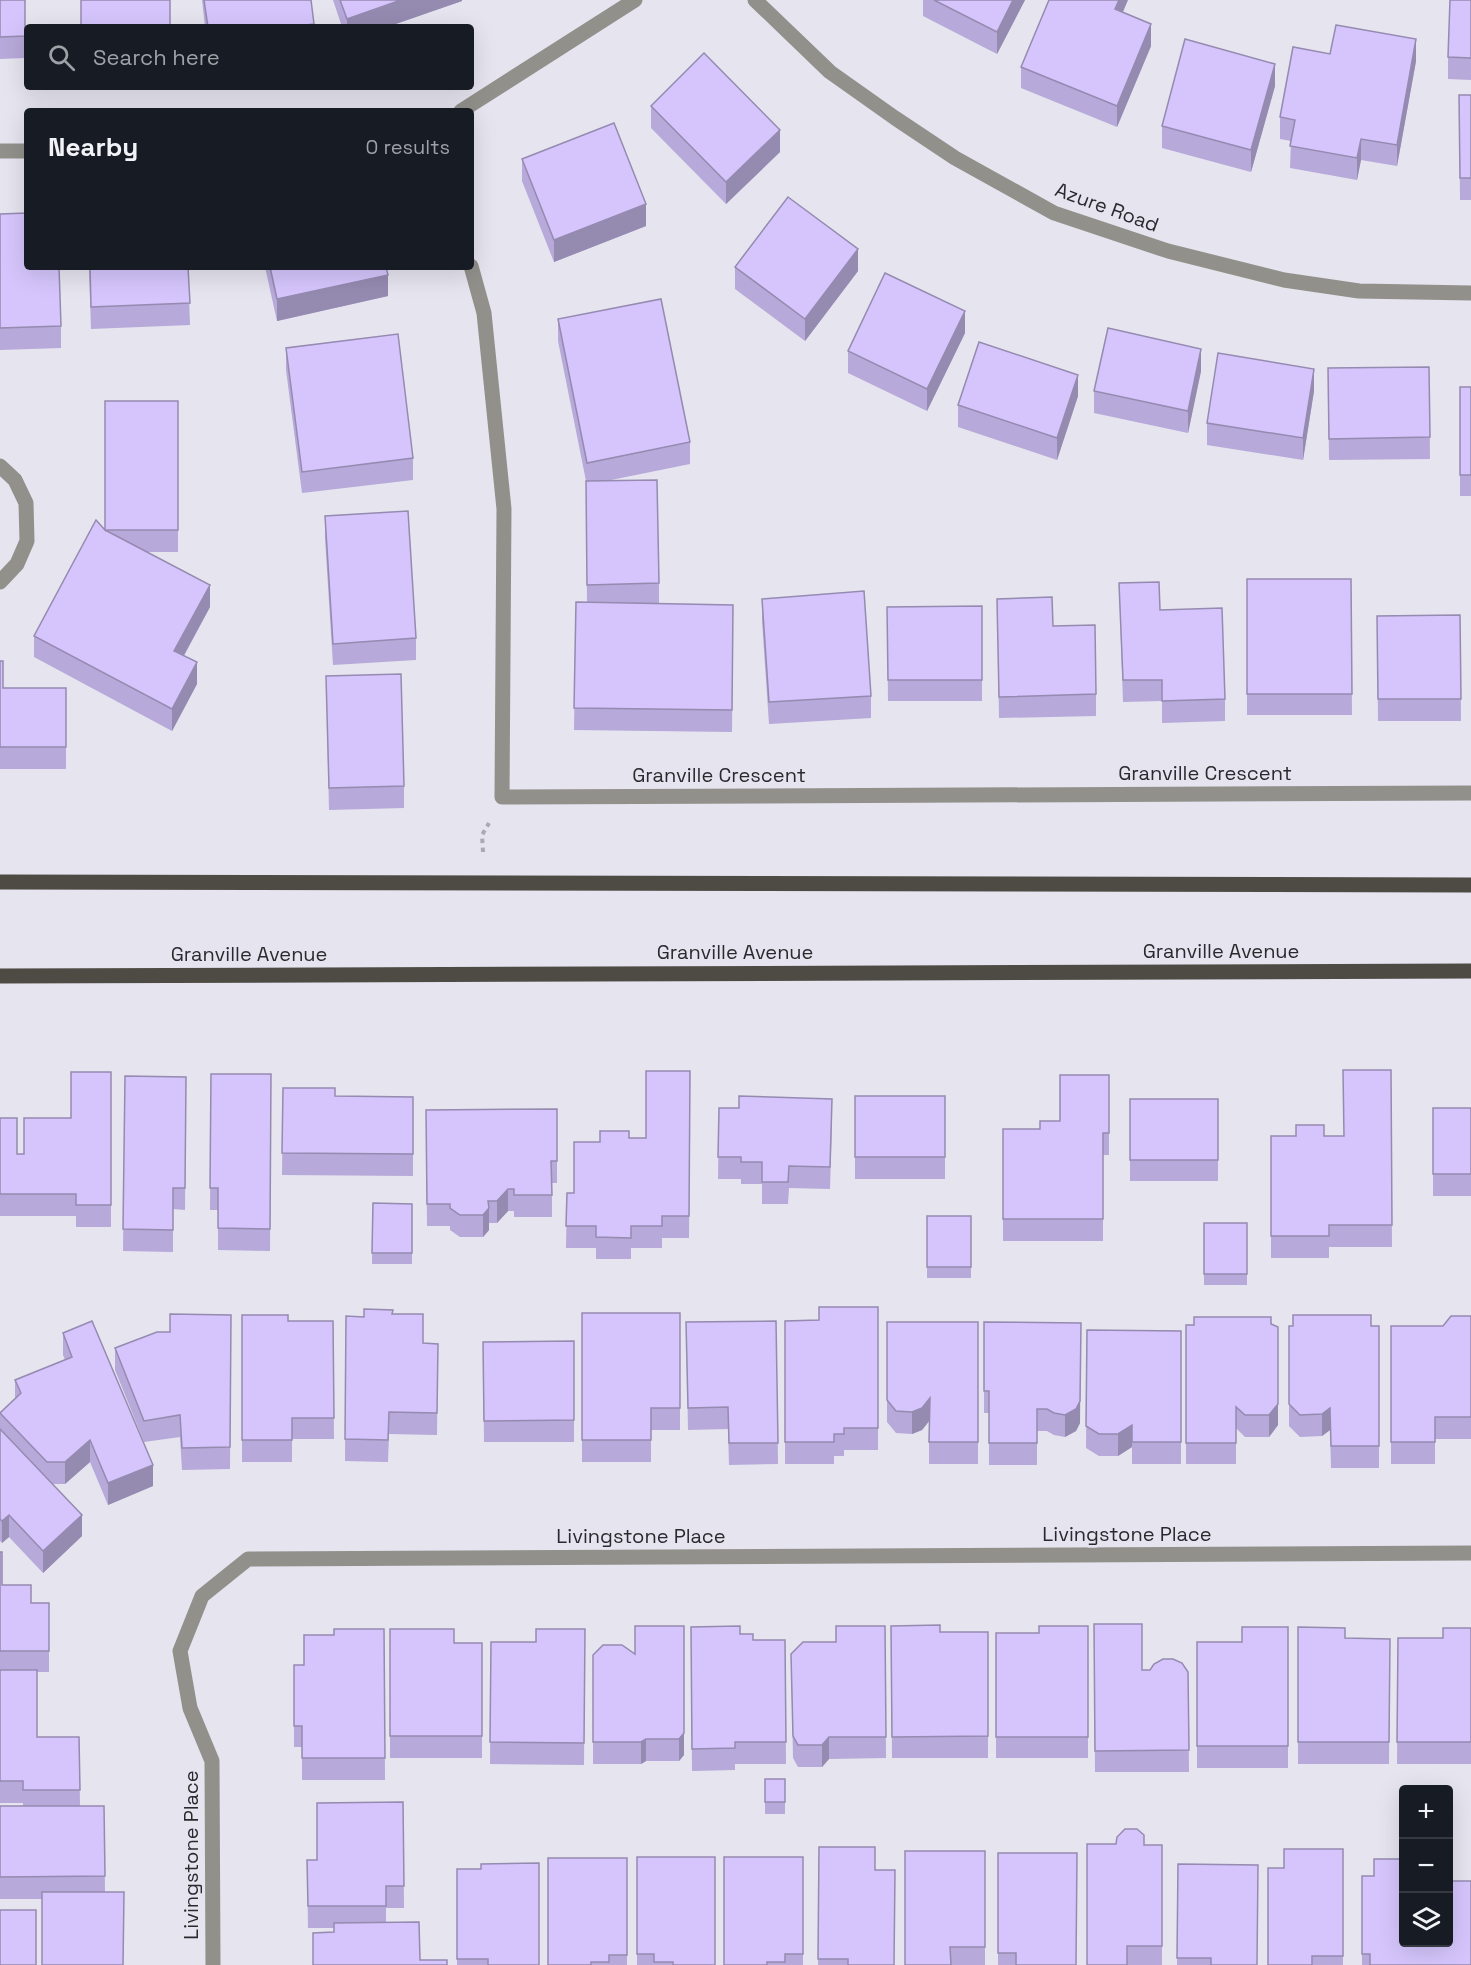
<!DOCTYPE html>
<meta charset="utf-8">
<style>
:root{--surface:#171b24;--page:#242831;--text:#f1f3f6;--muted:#9ea1a6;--line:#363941}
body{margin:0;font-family:"Space Grotesk",sans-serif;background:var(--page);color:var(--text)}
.controls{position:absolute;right:18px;bottom:18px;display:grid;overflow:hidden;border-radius:6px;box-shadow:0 6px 24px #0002}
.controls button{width:54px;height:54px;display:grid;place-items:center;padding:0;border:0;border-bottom:2px solid var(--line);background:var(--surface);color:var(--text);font:30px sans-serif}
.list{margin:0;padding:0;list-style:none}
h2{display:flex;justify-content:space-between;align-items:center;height:78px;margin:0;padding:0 24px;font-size:26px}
h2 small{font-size:20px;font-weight:400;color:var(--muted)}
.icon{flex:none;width:33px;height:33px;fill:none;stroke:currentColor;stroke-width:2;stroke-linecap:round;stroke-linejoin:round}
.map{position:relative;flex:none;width:1471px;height:1965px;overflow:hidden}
.search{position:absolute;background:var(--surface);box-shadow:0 6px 24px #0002;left:24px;top:24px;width:450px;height:66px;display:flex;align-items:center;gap:15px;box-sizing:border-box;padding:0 21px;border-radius:6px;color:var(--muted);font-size:22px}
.panel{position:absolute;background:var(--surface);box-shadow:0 6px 24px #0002;left:24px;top:108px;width:450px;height:162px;border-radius:6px}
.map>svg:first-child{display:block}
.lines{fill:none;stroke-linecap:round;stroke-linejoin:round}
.path{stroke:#aaaab2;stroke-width:4;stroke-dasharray:4.5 4.5;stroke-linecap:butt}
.minor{stroke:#92908b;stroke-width:15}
.major{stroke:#4e4b44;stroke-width:15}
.wall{fill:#b7a9d9}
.shaded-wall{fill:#958ab0}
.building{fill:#d5c5fc;stroke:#958ab0;stroke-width:1.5}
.labels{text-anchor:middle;stroke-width:5;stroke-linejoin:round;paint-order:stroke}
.street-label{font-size:20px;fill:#2a2a2e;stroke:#e5e4ef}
</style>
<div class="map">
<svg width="1471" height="1965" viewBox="0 0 1471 1965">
<rect width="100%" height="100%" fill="#e5e4ef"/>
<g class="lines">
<path class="path" d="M483 852 482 835 489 823"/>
<g class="minor">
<path d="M755 0 830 72 895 118 955 158 1054 213 1168 251 1284 280 1359 291 1471 293"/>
<path d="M461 111 635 0"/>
<path d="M0 151H27"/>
<path d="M471 266 484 313 504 509 502 797 1471 793"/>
<path d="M0 466 15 480 26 503 27 541 17 564 0 582"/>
<path d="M213 1965 212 1761 190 1708 180 1651 202 1596 248 1559 1471 1553"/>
</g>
<g class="major">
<path d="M0 882 1471 885"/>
<path d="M0 976 1471 971"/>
</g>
</g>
<g class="wall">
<path d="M0 0H25V58L0 59Z"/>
<path d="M202 0H311L314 27H205Z"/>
<path d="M333 0H462V1L387 27H342Z"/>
<path d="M923 0H1025L997 54 923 16Z"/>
<path d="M1471 0V80L1448 79V57Z"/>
<path d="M1123 12 1151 46 1117 127 1021 88V67Z"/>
<path d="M1330 54 1416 61 1397 166 1361 160 1357 180 1290 168 1291 141 1280 139V117Z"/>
<path d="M1275 86 1251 172 1162 148V126Z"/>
<path d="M1459 95H1471V200H1460Z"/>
<path d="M651 106 780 152 726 204 651 128Z"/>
<path d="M522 159 646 226 554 262 522 181Z"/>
<path d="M0 214 61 326V348L0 350Z"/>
<path d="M89 267H188L190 325 91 329Z"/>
<path d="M265 267H386L388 296 277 321Z"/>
<path d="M735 267 858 271 805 341 735 289Z"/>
<path d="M558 319 690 442V464L606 481 659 583V604L733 605 732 732 574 730 576 602 587 603 586 481 558 341Z"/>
<path d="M965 333 927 411 848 373V351Z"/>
<path d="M286 348 413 458V480L302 493 286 370Z"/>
<path d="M1429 367 1430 459 1329 460 1328 368Z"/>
<path d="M1201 371 1188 433 1094 413V391Z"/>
<rect x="1460" y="387" width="11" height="109"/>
<path d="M1314 391 1303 460 1207 445V423Z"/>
<path d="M1078 396 1057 460 958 427V405Z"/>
<path d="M178 401V552H147L210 607 184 656 197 684 172 731 34 657V636L105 530Z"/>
<path d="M325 516 416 638V660L333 665 325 538Z"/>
<path d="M1247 579H1351L1352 715H1247Z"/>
<path d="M1119 583 1160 610 1225 699V721L1162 723V701L1123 702Z"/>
<path d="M762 599 871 696V718L769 724 762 621Z"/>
<path d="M997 599 1053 626 1096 694V716L999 718Z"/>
<path d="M982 606V701H888L887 607Z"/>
<path d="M1460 615 1461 721H1378L1377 616Z"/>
<path d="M0 661 3 688H66V769H0Z"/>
<path d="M326 676 404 786V808L329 810Z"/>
<path d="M1391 1070 1392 1247H1329V1258H1271V1136H1344Z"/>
<path d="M690 1071 689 1238H662V1248H631V1259H596V1248H566L567 1193H574L629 1138H646Z"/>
<path d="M111 1072V1227H76V1216H0V1118L17 1154H24L71 1118Z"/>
<path d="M211 1074H271L270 1251 218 1250V1210H210Z"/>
<path d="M1109 1075V1155H1103V1241H1003V1129H1040L1060 1121Z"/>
<path d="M125 1076 186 1077 185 1210 173 1209V1252L123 1251Z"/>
<path d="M283 1088 335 1096 413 1097V1176L282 1175Z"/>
<rect x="855" y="1096" width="90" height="83"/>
<rect x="1130" y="1099" width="88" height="82"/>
<path d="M719 1108 832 1120 830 1189 789 1188 788 1204H762V1184H741V1179H718Z"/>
<rect x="1433" y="1108" width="38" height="88"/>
<path d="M557 1109V1183H552V1217H514V1211H508L497 1223H489V1230L483 1237H460L450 1230V1226H427L426 1110Z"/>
<path d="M373 1203 412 1204V1264H372Z"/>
<rect x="927" y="1216" width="44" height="62"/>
<rect x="1204" y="1223" width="43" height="62"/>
<path d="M878 1307V1450H844V1456H834V1464H785V1321L819 1320Z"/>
<path d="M582 1313H680V1430H651V1462H582Z"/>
<path d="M393 1314 423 1343 438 1344 437 1435 389 1434 388 1462 345 1461 346 1316 364 1317Z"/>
<path d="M231 1315 230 1469 182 1470 180 1437 144 1442 115 1370V1348L170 1332Z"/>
<path d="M242 1315 288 1321H333L334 1439H292V1462H242Z"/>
<path d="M1471 1316V1439H1435V1464H1391V1326H1443Z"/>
<path d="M776 1321 778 1464 729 1465 728 1429 688 1430 686 1322Z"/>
<path d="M887 1322H978V1464H929V1421L922 1430 912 1434 896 1433 887 1422Z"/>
<path d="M984 1322 1080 1423 1076 1431 1065 1437 1054 1435 1047 1431H1037V1465H989V1413H984Z"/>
<path d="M1271 1324 1278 1425 1269 1437H1245L1236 1428V1464H1186V1325Z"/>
<path d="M1289 1326H1379V1468H1331L1330 1430 1322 1436 1300 1437 1289 1426Z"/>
<path d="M1087 1330 1181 1331V1464H1132V1447L1118 1456H1099L1086 1448Z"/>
<path d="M63 1333 153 1486 108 1505 90 1462 65 1484H53L82 1536 43 1573 9 1537 2 1543 0 1541V1412L15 1398V1380L65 1360 63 1355Z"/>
<path d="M574 1341V1442H484L483 1342Z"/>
<path d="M0 1552 2 1585 31 1603H49V1672H37V1737H79L80 1806H104L105 1892 42 1899H0V1806H23V1803H0Z"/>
<path d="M1094 1624 1142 1670 1188 1672 1189 1772H1095Z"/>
<path d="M684 1626V1755L679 1761H646L641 1764H593V1655L635 1654Z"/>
<path d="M885 1626 886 1758 829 1759 822 1767H798L793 1758 791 1654 836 1642Z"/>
<path d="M891 1626 940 1632H988V1758H892Z"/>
<path d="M1088 1626V1758H996V1633H1039Z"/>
<path d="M691 1627 740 1634 753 1640H785L786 1764H735V1770L692 1771Z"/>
<path d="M1288 1627V1768H1197V1642H1242Z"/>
<path d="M1298 1627 1345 1638 1390 1639 1389 1764H1298Z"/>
<path d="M1471 1628V1764H1397L1398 1638H1443Z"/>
<path d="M384 1629 385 1780H302V1747H294V1665H304L334 1635Z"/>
<path d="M390 1629 454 1643H482V1758H390Z"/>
<path d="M585 1629 584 1765 490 1764 491 1642H536Z"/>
<rect x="765" y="1779" width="20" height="35"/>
<path d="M403 1802 404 1908H386V1922L313 1965 334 1932V1928H308L307 1860H317Z"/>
<path d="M1144 1845H1162V1965H1087Z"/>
<path d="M819 1847 875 1870 894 1965H818Z"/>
<path d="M1343 1849V1965H1268Z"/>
<path d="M985 1851V1965H905Z"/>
<path d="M998 1853 1076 1965H998Z"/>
<path d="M637 1857 715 1965H637Z"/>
<path d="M803 1857V1965H724Z"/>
<path d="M627 1858V1965H548Z"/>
<path d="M1178 1864 1257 1965H1177Z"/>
<path d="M457 1869H481L539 1965H457Z"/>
<path d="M1362 1876 1404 1942 1471 1965H1362Z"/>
</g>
<g class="shaded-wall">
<path d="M401 0H462V1L387 27H347V19Z"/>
<path d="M1013 0H1025L997 54V32Z"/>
<path d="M1119 0H1128L1115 31V9Z"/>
<path d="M1151 24V46L1117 127V106Z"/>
<path d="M1416 39V61L1397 166V145Z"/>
<path d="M1275 64V86L1251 172V150Z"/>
<path d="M780 130V152L726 204V182Z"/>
<path d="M1361 139V160L1357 180V158Z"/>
<path d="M646 204V226L554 262V240Z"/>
<path d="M858 249V271L805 341V319Z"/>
<path d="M388 275V296L277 321V299Z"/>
<path d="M965 311V333L927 411V389Z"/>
<path d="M1201 349V371L1188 433V411Z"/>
<path d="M1314 369V391L1303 460V438Z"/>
<path d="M1078 375V396L1057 460V438Z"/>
<path d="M210 585V607L174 673V651Z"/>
<path d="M197 662V684L172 731V709Z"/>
<path d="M508 1189V1211L497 1223V1201Z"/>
<path d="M489 1208V1230L483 1237V1215Z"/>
<path d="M1081 1323 1080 1423 1076 1431 1065 1437V1415Z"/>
<path d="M930 1398V1420L922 1430 912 1434V1412Z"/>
<path d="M1278 1404V1425L1269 1437V1415Z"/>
<path d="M1330 1408V1430L1322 1436V1414Z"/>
<path d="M1132 1425V1447L1118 1456V1434Z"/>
<path d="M90 1440V1462L65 1484V1462Z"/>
<path d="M153 1465V1486L108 1505V1483Z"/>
<path d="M9 1515V1537L2 1543V1521Z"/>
<path d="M82 1515V1536L43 1573V1551Z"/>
<path d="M684 1733V1755L679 1761V1739Z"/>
<path d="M829 1737V1759L822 1767V1745Z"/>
<path d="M646 1739V1761L641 1764V1742Z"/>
</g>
<g class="building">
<path d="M0 0H25V36L0 37Z"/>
<rect x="81" y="0" width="89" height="27"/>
<path d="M204 0H311L314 24 290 27H208Z"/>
<path d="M340 0H401L347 19Z"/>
<path d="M934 0H1013L997 32Z"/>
<path d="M1049 0H1119L1115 9 1151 24 1117 106 1021 67Z"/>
<path d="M1450 0H1471V58L1448 57Z"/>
<path d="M1336 25 1416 39 1397 145 1361 139 1357 158 1290 146 1295 120 1280 117 1293 47 1330 54Z"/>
<path d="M1185 39 1275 64 1251 150 1162 126Z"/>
<path d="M704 53 780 130 726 182 651 106Z"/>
<path d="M1459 95H1471V178H1460Z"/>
<path d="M614 123 646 204 554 240 522 159Z"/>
<path d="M788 197 858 249 805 319 735 267Z"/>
<path d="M27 213V267H59L61 326 0 328V214Z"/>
<path d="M90 267H188L190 303 91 307Z"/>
<path d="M270 267H386L388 275 277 299Z"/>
<path d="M885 273 965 311 927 389 848 351Z"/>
<path d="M661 299 690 442 587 463 558 319Z"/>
<path d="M1108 328 1201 349 1188 411 1094 391Z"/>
<path d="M398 334 413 458 302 472 286 348Z"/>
<path d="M979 342 1078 375 1057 438 958 405Z"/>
<path d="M1218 353 1314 369 1303 438 1207 423Z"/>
<path d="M1429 367 1430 437 1329 439 1328 368Z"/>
<rect x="1460" y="387" width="11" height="88"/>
<path d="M105 401H178V530H105L210 585 174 651 197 662 172 709 34 636 96 520 105 530Z"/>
<path d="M657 480 659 583 587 585 586 481Z"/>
<path d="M408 511 416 638 333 644 325 516Z"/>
<path d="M1247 579H1351L1352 694H1247Z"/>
<path d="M1159 582 1160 610 1222 608 1225 699 1162 701V680H1123L1119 583Z"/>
<path d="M864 591 871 696 769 702 762 599Z"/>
<path d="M1052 597 1053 626 1095 625 1096 694 999 697 997 599Z"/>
<path d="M576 602 733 605 732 710 574 708Z"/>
<path d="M982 606V680H888L887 607Z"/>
<path d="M1460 615 1461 699H1378L1377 616Z"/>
<path d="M0 661H3V688H66V747H0Z"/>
<path d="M401 674 404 786 329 788 326 676Z"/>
<path d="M1343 1070H1391L1392 1225H1329V1236H1271V1136H1296V1125H1324V1136H1344Z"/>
<path d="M646 1071H690L689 1216H662V1226H631V1238L596 1237V1226H566L567 1193H574V1142H600V1131H629V1138H646Z"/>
<path d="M71 1072H111V1205H76V1194H0V1118H17V1154H24V1118H71Z"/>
<path d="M211 1074H271L270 1229 218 1228V1188H210Z"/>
<path d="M1060 1075H1109V1133H1103V1219H1003V1129H1040V1121H1060Z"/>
<path d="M125 1076 186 1077 185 1188H173V1230L123 1229Z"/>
<path d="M283 1088H335V1096L413 1097V1154L282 1153Z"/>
<path d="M739 1096 832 1099 830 1167 789 1166 788 1182H762V1162H741V1157H718L719 1108H739Z"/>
<rect x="855" y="1096" width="90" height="61"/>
<rect x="1130" y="1099" width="88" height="61"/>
<rect x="1433" y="1108" width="38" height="66"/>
<path d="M557 1109V1161H551L552 1195H514V1189H508L497 1201H488L489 1208 483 1215H460L450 1208V1204H427L426 1110Z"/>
<path d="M373 1203 412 1204V1253H372Z"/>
<rect x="927" y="1216" width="44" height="51"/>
<rect x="1204" y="1223" width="43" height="51"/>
<path d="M819 1307H878V1428H844V1434H834V1442H785V1321L819 1320Z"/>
<path d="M364 1309 393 1310 392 1314H423V1343L438 1344 437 1413 389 1412 388 1440 345 1439 346 1316 364 1317Z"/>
<path d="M582 1313H680V1408H651V1440H582Z"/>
<path d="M170 1314 231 1315 230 1447 182 1448 180 1415 144 1421 115 1348 157 1332H170Z"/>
<path d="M242 1315H288V1321H333L334 1418H292V1440H242Z"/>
<path d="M1293 1315H1371V1326H1379V1446H1331L1330 1408 1322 1414 1300 1415 1289 1404V1326H1293Z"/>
<path d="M1451 1316H1471V1417H1435V1442H1391V1326H1443Z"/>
<path d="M1194 1317H1271V1324L1278 1327V1404L1269 1415H1245L1236 1407V1443H1186V1325H1194Z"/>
<path d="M92 1321 153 1465 108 1483 90 1440 65 1462H47L0 1413 21 1393 15 1380 72 1357 63 1333Z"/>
<path d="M776 1321 778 1443H729L728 1407 688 1408 686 1322Z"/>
<path d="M887 1322H978V1442H929L930 1398 922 1408 912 1412 896 1411 887 1400Z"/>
<path d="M984 1322 1081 1323 1080 1401 1076 1409 1065 1415 1054 1413 1047 1409H1037V1443H989V1391H984Z"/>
<path d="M1087 1330 1181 1331V1442H1132V1425L1118 1434H1099L1086 1426Z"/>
<path d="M574 1341V1420L484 1421 483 1342Z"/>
<path d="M0 1429 82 1515 43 1551 9 1515 2 1521 0 1519Z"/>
<path d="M0 1552H2V1585H31V1603H49V1651H0Z"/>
<path d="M1094 1624H1142V1670H1150L1154 1664 1163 1659H1173L1182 1663 1188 1672 1189 1750 1095 1751Z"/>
<path d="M940 1625V1632H988V1736L892 1737 891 1626Z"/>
<path d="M635 1626H684V1733L679 1739H646L641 1742H593V1655L603 1645H622L635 1654Z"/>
<path d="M740 1626V1634H753V1640H785L786 1742H735V1748L692 1749 691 1627Z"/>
<path d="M836 1626H885L886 1737H829L822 1745H798L793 1736 791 1654 803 1642H836Z"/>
<path d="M1039 1626H1088V1737H996V1633H1039Z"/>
<path d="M1242 1627H1288V1746H1197V1642H1242Z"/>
<path d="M1298 1627 1345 1628V1638L1390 1639 1389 1742H1298Z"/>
<path d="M1443 1628H1471V1742H1397L1398 1638H1443Z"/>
<path d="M334 1629H384L385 1758H302V1726H294V1665H304V1635H334Z"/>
<path d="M390 1629H454V1643H482V1736H390Z"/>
<path d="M536 1629H585L584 1743 490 1742 491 1642H536Z"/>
<path d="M0 1670H37V1737H79L80 1790H23V1781H0Z"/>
<rect x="765" y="1779" width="20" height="23"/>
<path d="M403 1802 404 1886H386V1906H308L307 1860H317V1803Z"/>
<path d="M0 1806H104L105 1876 0 1877Z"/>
<path d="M1125 1829H1137L1144 1835V1845H1162V1946H1127V1965H1087V1844H1116L1117 1837Z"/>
<path d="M819 1847H875V1870H895L894 1965H848V1959H818Z"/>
<path d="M1284 1849H1343V1956H1312V1965H1268V1868H1284Z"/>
<path d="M905 1851H985V1947H950L951 1965H905Z"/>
<path d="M998 1853H1077L1076 1965H1016V1953H998Z"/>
<path d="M637 1857H715V1965H673V1962H654V1954H637Z"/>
<path d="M724 1857H803V1954H785V1962H767V1965H724Z"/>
<path d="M548 1858H627V1955H609V1962H591V1965H548Z"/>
<path d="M1374 1859H1404V1942H1449V1881H1471V1965H1370V1954H1362V1876H1374Z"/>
<path d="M539 1863V1965H488V1959H457V1869H481V1864Z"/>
<path d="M1178 1864 1258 1865 1257 1965H1211V1958H1177Z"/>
<path d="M42 1892H124L123 1965H42Z"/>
<rect x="0" y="1910" width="36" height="55"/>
<path d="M419 1922 420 1960H447V1965H313V1933L334 1932V1923Z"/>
</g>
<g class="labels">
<g class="street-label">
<text transform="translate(1107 207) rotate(20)" y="7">Azure Road</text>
<text x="1205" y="780">Granville Crescent</text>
<text x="719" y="782">Granville Crescent</text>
<text x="1221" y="958">Granville Avenue</text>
<text x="735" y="959">Granville Avenue</text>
<text x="249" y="961">Granville Avenue</text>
<text x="1127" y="1541">Livingstone Place</text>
<text x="641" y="1543">Livingstone Place</text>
<text transform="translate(191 1855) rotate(-90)" y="7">Livingstone Place</text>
</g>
</g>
</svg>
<div class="controls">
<button>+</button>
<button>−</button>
<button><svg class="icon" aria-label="layers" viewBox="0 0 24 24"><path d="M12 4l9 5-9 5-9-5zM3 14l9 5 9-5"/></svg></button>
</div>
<div class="search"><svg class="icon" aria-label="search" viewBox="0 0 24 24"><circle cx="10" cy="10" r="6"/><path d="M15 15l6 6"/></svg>Search here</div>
<section class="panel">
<h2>Nearby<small>0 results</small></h2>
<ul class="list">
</ul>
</section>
</div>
